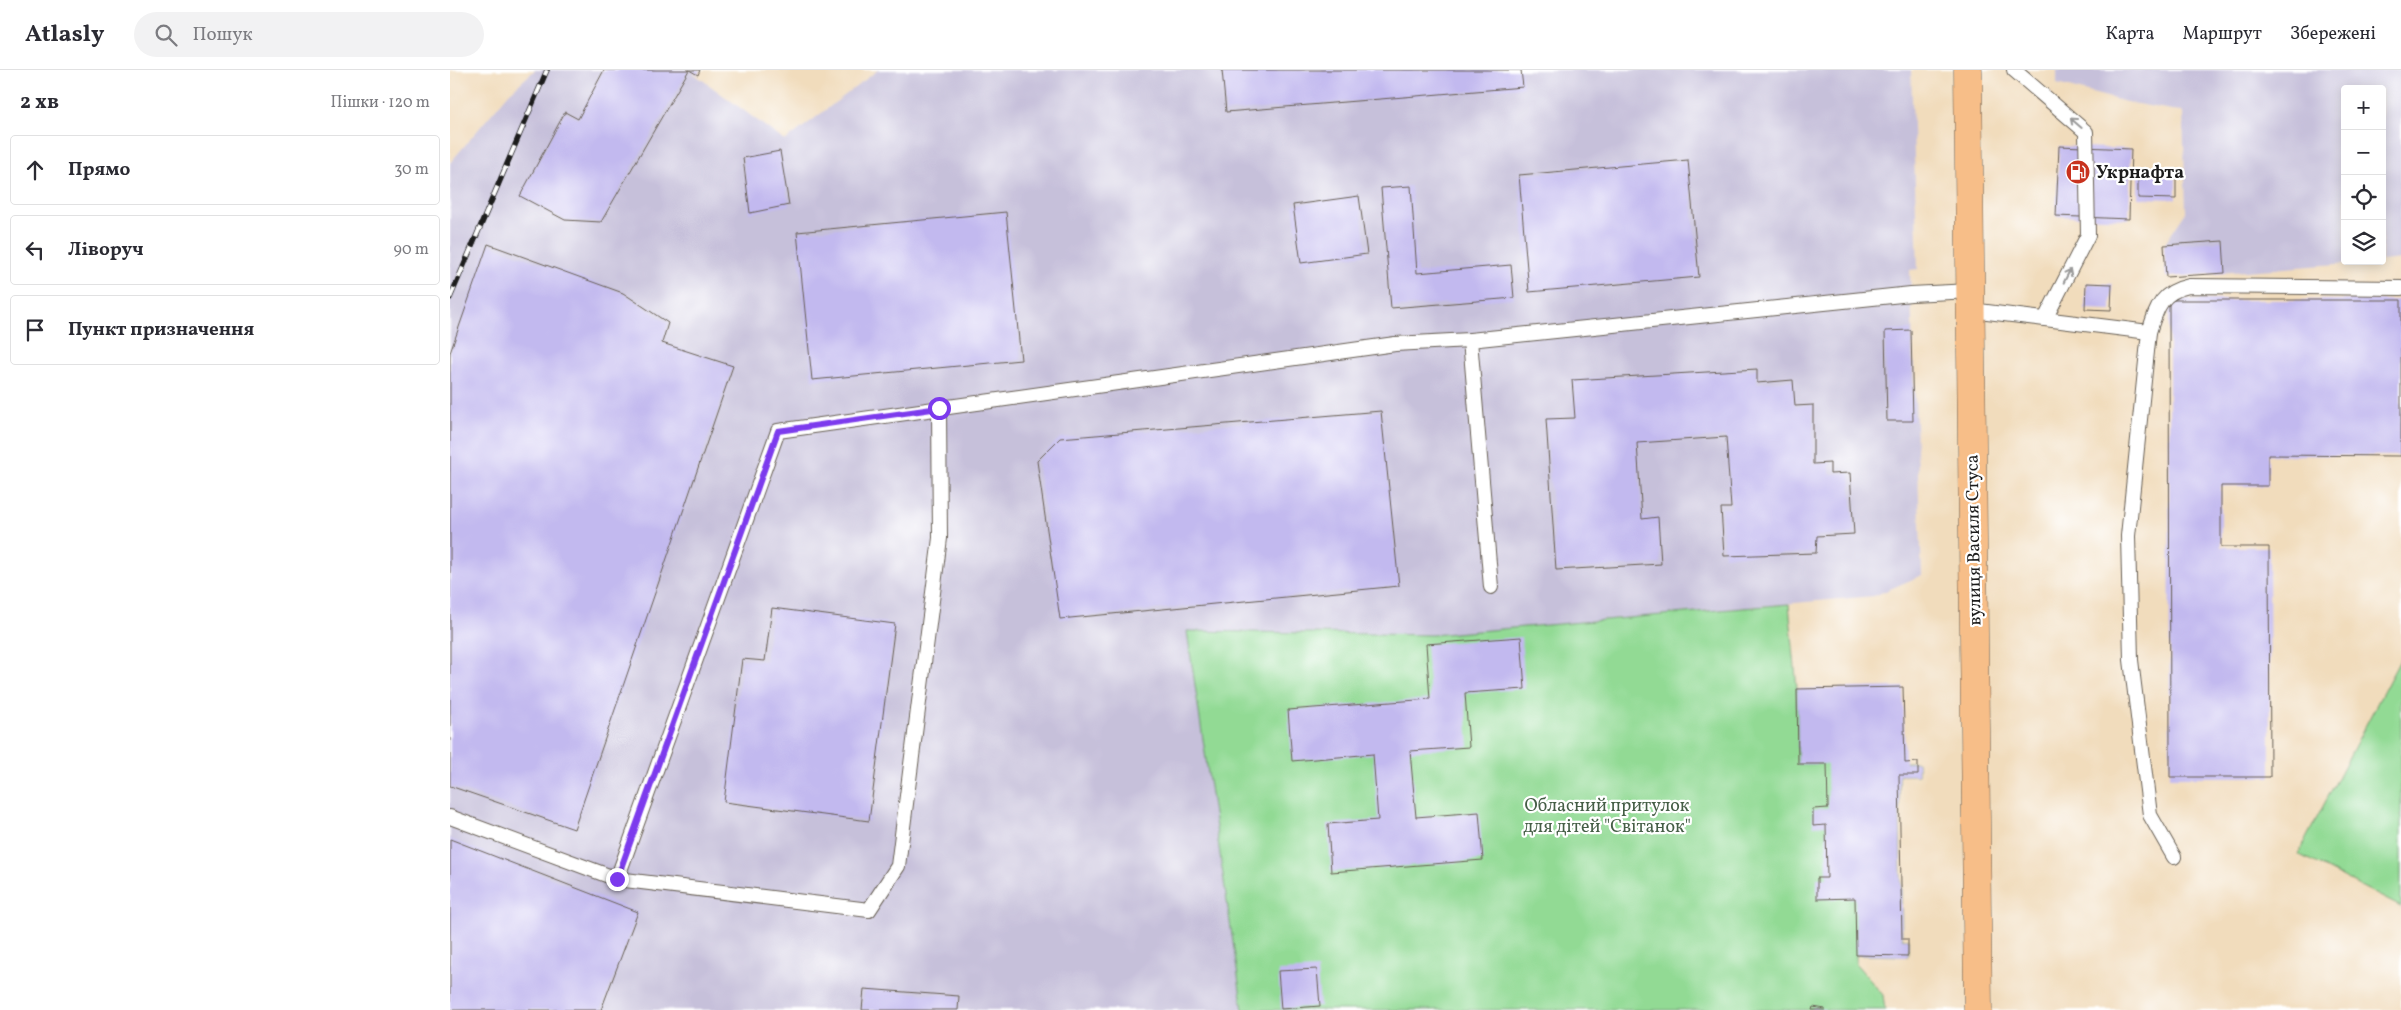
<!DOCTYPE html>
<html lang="uk">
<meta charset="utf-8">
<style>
:root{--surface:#fff;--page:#f2f2f3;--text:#2b2b33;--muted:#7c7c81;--line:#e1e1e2}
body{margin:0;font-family:Vollkorn,serif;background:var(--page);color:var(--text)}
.controls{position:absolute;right:15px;top:15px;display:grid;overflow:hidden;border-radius:5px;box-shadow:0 2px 12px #0003}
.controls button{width:45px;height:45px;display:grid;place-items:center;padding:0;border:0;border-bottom:1px solid var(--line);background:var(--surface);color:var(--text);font:25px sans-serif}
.stop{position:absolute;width:15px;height:15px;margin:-11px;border:4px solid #7c3aed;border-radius:50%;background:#fff}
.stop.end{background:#7c3aed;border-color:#fff;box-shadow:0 1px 5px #0008}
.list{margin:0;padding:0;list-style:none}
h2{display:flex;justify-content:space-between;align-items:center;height:65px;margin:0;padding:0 20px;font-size:21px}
h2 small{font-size:16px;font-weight:400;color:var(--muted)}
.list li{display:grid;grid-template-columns:32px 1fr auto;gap:15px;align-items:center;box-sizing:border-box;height:70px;margin:0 10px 10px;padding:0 10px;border:1px solid var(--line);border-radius:5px}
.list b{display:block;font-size:19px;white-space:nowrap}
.list em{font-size:16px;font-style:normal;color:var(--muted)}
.icon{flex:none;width:28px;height:28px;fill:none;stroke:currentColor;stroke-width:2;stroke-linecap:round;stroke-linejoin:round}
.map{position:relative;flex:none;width:1951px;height:940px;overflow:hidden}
header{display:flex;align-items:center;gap:30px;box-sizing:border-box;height:70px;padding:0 25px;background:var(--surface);border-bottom:1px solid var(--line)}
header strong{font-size:24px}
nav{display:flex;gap:28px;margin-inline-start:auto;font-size:18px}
.search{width:350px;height:45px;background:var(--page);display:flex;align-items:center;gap:12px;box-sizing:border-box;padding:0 18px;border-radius:28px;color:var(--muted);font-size:19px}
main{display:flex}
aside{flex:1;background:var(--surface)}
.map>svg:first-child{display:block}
.industrial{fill:#c6c0da}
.green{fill:#92da94;stroke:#577b58}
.building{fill:#c2b9ef}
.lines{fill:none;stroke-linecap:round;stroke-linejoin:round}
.service-casing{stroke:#675f54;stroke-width:16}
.primary-casing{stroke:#675f54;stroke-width:29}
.service{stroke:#fff;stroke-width:14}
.primary{stroke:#f7be88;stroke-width:28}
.rail-casing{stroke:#1c1c1c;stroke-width:5.5}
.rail{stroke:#fff;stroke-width:4;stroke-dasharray:11;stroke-linecap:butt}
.oneway{stroke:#999}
.route{stroke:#7c3aed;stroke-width:6}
.labels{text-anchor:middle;stroke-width:4.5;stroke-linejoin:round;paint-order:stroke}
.poi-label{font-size:18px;font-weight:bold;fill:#1c1c1c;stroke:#fff;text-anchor:start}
.street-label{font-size:18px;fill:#1c1c1c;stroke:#fff}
.park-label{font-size:18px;fill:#455e46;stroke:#fff}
</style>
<header>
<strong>Atlasly</strong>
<div class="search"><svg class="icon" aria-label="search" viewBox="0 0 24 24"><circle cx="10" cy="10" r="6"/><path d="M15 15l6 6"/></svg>Пошук</div>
<nav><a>Карта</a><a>Маршрут</a><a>Збережені</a></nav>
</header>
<main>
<aside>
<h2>2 хв<small>Пішки · 120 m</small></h2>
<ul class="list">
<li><svg class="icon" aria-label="ahead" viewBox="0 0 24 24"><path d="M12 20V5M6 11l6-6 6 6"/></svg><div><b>Прямо</b></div><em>30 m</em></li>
<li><svg class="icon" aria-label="left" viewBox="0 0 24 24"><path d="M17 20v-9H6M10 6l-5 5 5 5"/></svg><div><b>Ліворуч</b></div><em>90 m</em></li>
<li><svg class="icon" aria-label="arrive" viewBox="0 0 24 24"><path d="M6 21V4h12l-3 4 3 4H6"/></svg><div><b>Пункт призначення</b></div></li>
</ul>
</aside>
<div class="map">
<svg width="1951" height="940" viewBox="0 0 1951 940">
<rect width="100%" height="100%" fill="#fff"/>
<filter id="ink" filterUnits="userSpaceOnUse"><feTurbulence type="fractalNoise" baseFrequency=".02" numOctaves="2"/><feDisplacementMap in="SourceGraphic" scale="10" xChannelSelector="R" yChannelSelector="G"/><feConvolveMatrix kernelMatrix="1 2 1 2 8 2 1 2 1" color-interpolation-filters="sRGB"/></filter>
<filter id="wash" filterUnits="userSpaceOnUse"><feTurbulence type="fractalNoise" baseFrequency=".0096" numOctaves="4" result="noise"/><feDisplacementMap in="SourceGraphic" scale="20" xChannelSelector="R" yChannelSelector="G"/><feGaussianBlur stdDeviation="1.12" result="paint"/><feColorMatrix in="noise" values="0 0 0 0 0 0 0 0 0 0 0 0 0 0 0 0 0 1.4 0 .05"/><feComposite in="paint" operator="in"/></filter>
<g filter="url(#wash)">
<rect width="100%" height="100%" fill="#f1dcbc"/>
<g class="industrial">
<path d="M85 0H239L335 71 428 0H1461L1468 199 1460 200 1472 505 1424 526 982 565 737 561 793 940H0V93L59 23Z"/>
<path d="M1607 0H1951V189L1932 191V19H1895V191H1927L1716 207 1714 175 1736 142 1733 42 1676 32 1607 14Z"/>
</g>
<g class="green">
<path d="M1339 534 1347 619 1348 694 1468 692V705H1449L1452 869H1458V886L1406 885V894L1433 925 1435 940H793L737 561 982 565Z"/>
<path d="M1951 588V837L1848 784Z"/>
</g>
<g id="blocks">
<g class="building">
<path d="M154 0H250L248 5 239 0 151 152 115 150 70 126 115 42 128 49Z"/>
<path d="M772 0H1071L1073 17 776 42Z"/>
<path d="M1609 76 1681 79 1679 149 1606 146Z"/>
<path d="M330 81 339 135 300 143 293 88Z"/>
<path d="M1238 90 1249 207 1079 222 1069 105Z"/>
<path d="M1688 100 1726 101V129L1688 128Z"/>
<path d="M961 116 967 203 1061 195 1064 228 941 238 931 118Z"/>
<path d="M909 126 917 184 851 193 843 135Z"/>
<path d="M556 142 571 290 362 310 347 162Z"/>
<path d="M1773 171 1775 203 1716 207 1714 175Z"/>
<path d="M38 174 173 223 218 253 212 273 283 296 124 759 0 716V283Z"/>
<path d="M1636 213 1662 214 1661 240 1635 239Z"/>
<path d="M1719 230H1951V386L1818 385V416H1771V477H1819L1820 707H1720Z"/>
<path d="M1461 260 1463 351H1437L1435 261Z"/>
<path d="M1307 299V313L1343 310 1345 336 1363 335V394L1380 393V404L1400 403 1404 464 1367 466 1366 483 1274 486 1271 438H1281L1276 367 1187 373 1192 449 1208 447 1211 494 1106 500 1096 349 1125 348 1122 310Z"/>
<path d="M931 341 949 516 610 549 587 391 610 368Z"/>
<path d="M322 538 445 554 419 751 274 732 292 589 315 591Z"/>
<path d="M1071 567 1075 619 1015 623 1019 677 960 681 966 747 1029 742 1033 790 881 802 878 754 928 750 923 684 842 691 838 640 980 629 976 574Z"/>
<path d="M1453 617 1455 693 1468 692V705H1449L1452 869H1458V886L1406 885 1405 828 1367 829V808H1377L1376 755 1363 756V739L1378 738 1377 694H1348L1347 619Z"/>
<path d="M0 769 188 842 151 940H0Z"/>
<path d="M867 899 870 936 831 939 828 901Z"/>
<path d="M414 919 509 926 508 940H412Z"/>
<path d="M1363 937 1375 939V940H1362Z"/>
</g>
</g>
</g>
<g filter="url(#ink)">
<use href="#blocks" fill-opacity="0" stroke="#675f54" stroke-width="1"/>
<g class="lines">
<defs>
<g id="service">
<path d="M1564 0 1636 62 1638 165 1595 249"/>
<path d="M1521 240 1699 262"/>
<path d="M1020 270 1041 517"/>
<path d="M0 747 167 809 328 361 945 274 1020 270 1461 224 1521 221"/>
<path d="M1724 787 1700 745 1681 590 1678 466 1699 262C1707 237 1711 222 1739 216L1951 218"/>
<path d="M167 809 419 840 448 796 490 468 489 338"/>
</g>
<path id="primary" d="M1518 0 1528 940"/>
</defs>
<use href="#service" class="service-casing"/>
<use href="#primary" class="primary-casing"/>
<use href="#service" class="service"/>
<use href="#primary" class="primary"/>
<defs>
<path id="rail" d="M0 228 97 0"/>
</defs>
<use href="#rail" class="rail-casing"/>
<use href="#rail" class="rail"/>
</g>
<defs><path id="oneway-shaft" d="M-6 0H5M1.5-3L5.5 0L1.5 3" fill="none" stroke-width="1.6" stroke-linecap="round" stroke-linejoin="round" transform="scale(1.25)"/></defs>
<g class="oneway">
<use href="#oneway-shaft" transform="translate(1626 53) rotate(-139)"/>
<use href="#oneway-shaft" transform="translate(1617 206) rotate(-63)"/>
</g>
</g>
<g class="lines" filter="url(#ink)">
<path class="route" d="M167 809 328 361 489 338"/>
</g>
<defs>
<symbol id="fuel-disc" viewBox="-11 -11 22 22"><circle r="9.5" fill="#c8321e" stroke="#fff"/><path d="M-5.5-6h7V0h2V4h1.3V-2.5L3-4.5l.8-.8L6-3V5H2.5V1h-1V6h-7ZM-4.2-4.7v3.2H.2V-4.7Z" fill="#fff"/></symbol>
</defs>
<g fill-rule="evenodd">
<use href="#fuel-disc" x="1614" y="88" width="28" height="28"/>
</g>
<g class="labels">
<g class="poi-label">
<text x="1646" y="108">Укрнафта</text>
</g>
<g class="street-label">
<text transform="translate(1523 470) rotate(-91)" y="6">вулиця Василя Стуса</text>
</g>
<g class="park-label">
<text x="1157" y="741">Обласний притулок<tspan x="1157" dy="21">для дітей "Світанок"</tspan></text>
</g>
</g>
</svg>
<div class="controls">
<button>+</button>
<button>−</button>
<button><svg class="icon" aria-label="locate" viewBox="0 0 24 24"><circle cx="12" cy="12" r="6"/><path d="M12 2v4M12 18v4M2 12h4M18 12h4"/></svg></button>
<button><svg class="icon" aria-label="layers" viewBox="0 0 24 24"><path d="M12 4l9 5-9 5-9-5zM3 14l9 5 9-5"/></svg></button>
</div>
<div class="stop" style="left:489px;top:338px"></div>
<div class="stop end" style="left:167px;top:809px"></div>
</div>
</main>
